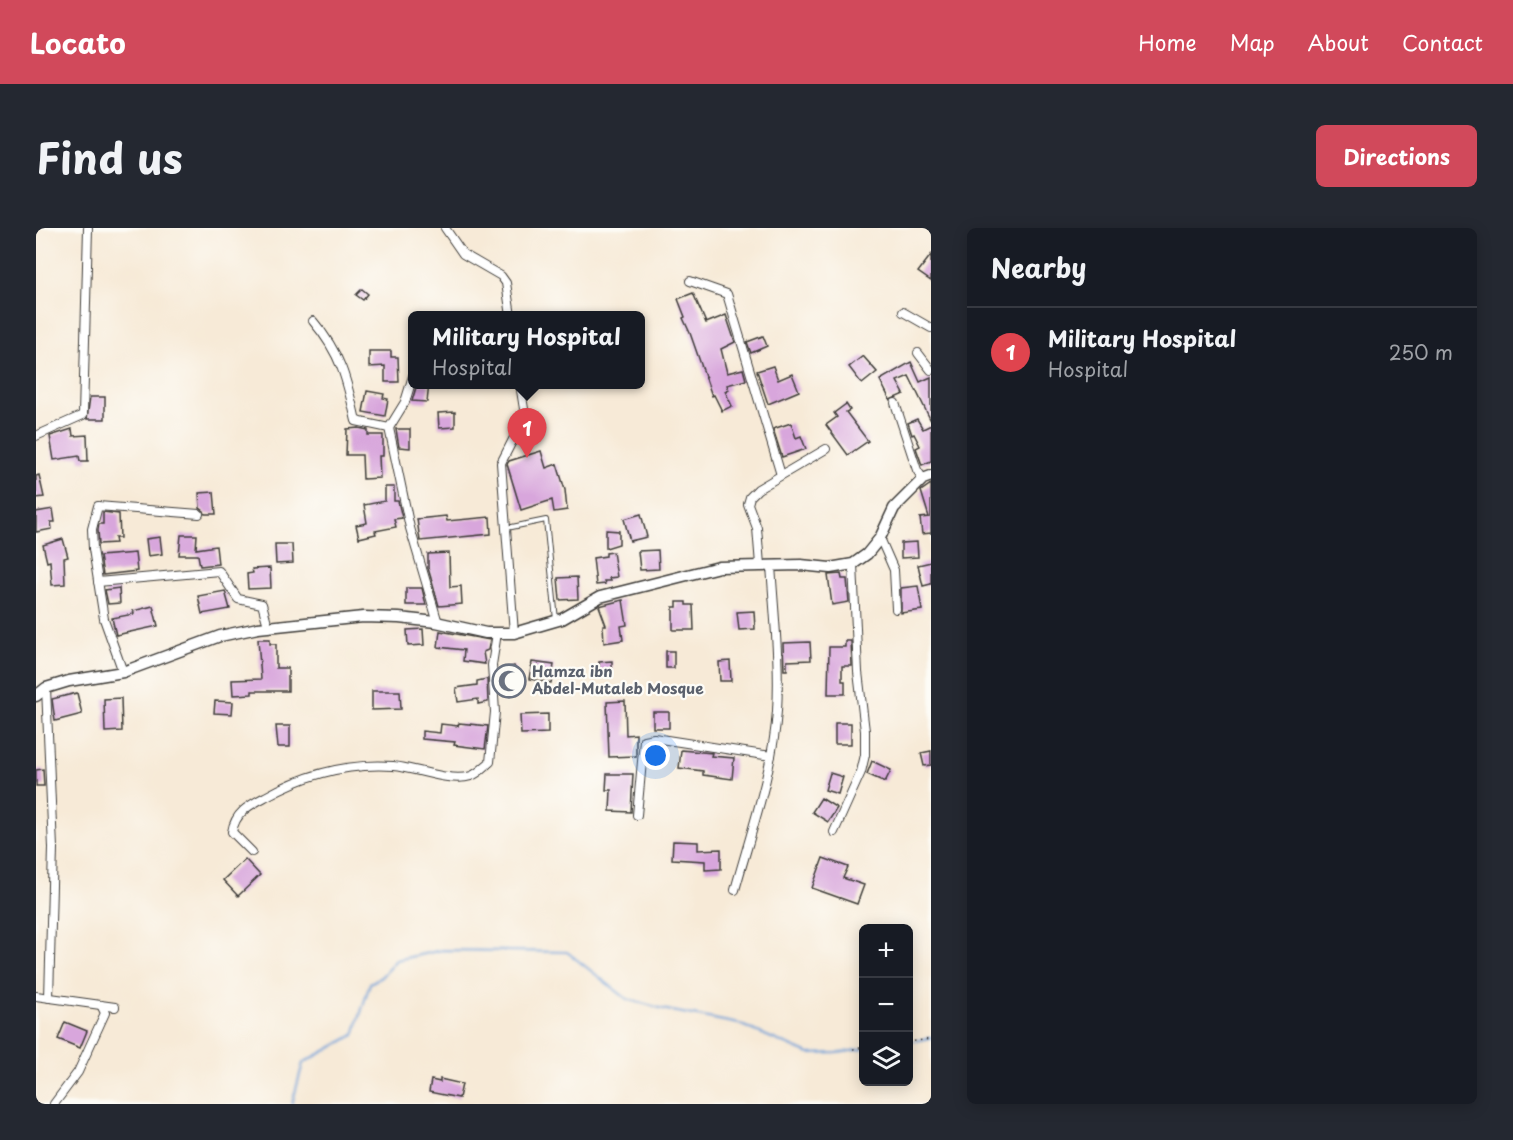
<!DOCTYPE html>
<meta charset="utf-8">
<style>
:root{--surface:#171b24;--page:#242831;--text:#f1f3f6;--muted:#9ea1a6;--line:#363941;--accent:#d1495b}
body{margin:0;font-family:"Playpen Sans",sans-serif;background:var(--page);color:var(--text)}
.controls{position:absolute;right:18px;bottom:18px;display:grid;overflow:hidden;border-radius:9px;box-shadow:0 3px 15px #0003}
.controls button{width:54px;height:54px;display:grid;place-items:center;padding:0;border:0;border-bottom:2px solid var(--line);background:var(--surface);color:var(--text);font:30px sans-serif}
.you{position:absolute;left:620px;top:528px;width:21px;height:21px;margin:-15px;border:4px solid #fff;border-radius:50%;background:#1a73e8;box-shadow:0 0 0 9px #1a73e833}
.badge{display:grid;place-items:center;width:39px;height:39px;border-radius:50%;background:var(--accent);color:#fff;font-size:20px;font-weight:700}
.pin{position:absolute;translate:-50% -50px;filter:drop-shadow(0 2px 3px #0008)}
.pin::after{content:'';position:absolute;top:32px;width:21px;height:18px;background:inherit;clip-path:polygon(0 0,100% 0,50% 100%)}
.popup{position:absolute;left:372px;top:83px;width:237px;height:78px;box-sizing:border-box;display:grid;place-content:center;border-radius:9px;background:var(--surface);filter:drop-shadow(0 2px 4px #0005);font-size:20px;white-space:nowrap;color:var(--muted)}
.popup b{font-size:22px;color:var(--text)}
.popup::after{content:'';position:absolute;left:50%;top:100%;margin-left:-12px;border:12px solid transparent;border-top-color:var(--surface)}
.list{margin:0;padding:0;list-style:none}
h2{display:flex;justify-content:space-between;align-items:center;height:78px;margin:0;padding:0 24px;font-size:26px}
h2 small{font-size:20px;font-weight:400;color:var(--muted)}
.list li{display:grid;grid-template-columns:39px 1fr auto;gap:18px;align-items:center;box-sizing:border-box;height:90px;padding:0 24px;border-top:2px solid var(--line)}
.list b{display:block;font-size:22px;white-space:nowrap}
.list p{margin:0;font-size:20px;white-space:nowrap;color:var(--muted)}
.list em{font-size:20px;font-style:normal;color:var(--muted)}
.icon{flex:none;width:33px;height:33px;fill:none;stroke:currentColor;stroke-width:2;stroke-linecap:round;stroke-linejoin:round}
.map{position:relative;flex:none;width:895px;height:876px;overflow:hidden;border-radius:9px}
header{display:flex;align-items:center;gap:36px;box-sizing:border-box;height:84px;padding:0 30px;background:var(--accent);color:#fff}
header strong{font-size:28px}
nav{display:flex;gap:33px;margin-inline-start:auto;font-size:21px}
.intro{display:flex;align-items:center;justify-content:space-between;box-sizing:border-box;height:144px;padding:0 36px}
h1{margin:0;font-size:42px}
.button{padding:15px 27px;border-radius:9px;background:var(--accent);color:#fff;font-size:21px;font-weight:700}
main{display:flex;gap:36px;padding:0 36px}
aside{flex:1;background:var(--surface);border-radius:9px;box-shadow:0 3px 15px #0003}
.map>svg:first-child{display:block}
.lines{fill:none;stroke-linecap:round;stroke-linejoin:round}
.stream{stroke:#6d9fd8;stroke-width:2}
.building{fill:#d8a6dc}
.lane-casing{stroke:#3d3b38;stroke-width:6}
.street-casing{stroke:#3d3b38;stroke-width:10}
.secondary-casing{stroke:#3d3b38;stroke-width:13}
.path{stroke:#3d3b38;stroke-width:1.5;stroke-dasharray:1.5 4.5;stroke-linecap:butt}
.lane{stroke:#fff;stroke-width:4}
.street{stroke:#fff;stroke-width:8}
.secondary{stroke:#fff;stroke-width:10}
.labels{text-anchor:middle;stroke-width:4.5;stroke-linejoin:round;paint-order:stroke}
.worship-label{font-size:15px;font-weight:bold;fill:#5b616d;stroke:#fdfcf7;text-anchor:start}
</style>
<header>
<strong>Locato</strong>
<nav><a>Home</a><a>Map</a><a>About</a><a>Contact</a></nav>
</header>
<div class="intro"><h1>Find us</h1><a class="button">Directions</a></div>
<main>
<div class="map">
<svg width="895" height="876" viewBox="0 0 895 876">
<rect width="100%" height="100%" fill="#fdfcf7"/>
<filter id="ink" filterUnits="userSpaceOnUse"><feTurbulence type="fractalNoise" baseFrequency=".0167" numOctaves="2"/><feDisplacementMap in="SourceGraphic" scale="12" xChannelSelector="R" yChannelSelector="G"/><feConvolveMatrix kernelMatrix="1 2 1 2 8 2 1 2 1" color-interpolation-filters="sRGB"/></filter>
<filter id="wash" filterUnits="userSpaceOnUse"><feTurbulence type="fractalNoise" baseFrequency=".008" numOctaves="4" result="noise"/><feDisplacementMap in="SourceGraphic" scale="24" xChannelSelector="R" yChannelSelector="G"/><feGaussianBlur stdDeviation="1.35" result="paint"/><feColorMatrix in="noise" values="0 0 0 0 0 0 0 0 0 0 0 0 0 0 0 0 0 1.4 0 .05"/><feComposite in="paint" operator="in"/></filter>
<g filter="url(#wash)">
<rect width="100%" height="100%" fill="#f7ead7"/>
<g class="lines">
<g class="stream">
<path d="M872 814 895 810"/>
<path d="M256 876 267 835 318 807 334 755 345 749 360 732 406 722 531 724 591 771 631 782 703 796 773 826 801 825 828 821"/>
</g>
</g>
<g id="blocks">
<g class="building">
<path d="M895 27V53L882 44Z"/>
<path d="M326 61 332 66 327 72 320 67Z"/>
<path d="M657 65 670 95 690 87 699 114 685 121 691 145 707 141 710 152 691 157 693 162 689 163 696 178 686 183 678 167 676 168 654 105 647 90 649 89 642 71Z"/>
<path d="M727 108 731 118 715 125 711 114Z"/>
<path d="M333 123H355V129H362L363 154H349V138L333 139Z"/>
<path d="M827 128 841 144 826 156 813 139Z"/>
<path d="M875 134 884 154 895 149V193L873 148 861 153 868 166 854 172 844 152Z"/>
<path d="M737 138 742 152 756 146 763 163 732 176 721 143Z"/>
<path d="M381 156H393L391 174 376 173Z"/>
<path d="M331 163 348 166 347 170 352 171 349 188 327 184Z"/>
<path d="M54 169H69V191H51Z"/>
<path d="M810 176 814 182 810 184 832 213 812 227 790 197 801 189 798 185Z"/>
<path d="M419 184V199L403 200 402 185Z"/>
<path d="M881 191 887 201 895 197V233L886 237 880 220 884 218 878 206 876 207 872 195Z"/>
<path d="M755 195 760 210 765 208 770 221 746 229 737 201Z"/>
<path d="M323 200 332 202V207H347V228H343L344 250 327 251 326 227H310L311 201Z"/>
<path d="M36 201 37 208 51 207 52 233H44L43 228 18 232 14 208Z"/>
<path d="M360 201H374V220L363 219Z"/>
<path d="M505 223 510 240 521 236 529 262 531 282 518 284 516 272 485 282 471 236 473 233Z"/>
<path d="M3 247 8 269 0 270V248Z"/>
<path d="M895 256V305L886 306 884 290 893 289 885 263Z"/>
<path d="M349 259H358V273H362L366 290 358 291 360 299 339 303 340 306 323 310 320 297 331 295 328 277 349 273Z"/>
<path d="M178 264 180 286H169L168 283 164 280 163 265Z"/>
<path d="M17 281 19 294H15L16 301 0 304V284Z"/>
<path d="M67 284 83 286 84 310H79L80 315 63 316 62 302 63 296H67Z"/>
<path d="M605 286 611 309 594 313 588 291Z"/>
<path d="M410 288 411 293 454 289 455 306 384 313 381 291Z"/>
<path d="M570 302 583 303V316L570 320Z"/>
<path d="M145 307H161L160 321 180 318 182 336 164 338 162 327H143Z"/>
<path d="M124 309 126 326 112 328 110 311Z"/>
<path d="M27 311 32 329 28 330 29 356 16 357 14 333 11 334 7 317Z"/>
<path d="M881 314 882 329 865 330V315Z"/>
<path d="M239 316H256L257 335 240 336Z"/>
<path d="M622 322 623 341 604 342 602 323Z"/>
<path d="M577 324 581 349 573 350 574 353H568L569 356 560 357 557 330 570 328V325Z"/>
<path d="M99 325 101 343 67 347 64 328Z"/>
<path d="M413 325 414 359 425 358 426 376 403 378 392 340V326Z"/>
<path d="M895 334V356L887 358 882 337Z"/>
<path d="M234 340 235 360 212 361 211 346 217 345 216 341Z"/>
<path d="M805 346 806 351H811L813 374 796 377 792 347Z"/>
<path d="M541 349 542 371 524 372 522 350Z"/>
<path d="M882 358 886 382 865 385V360Z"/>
<path d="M83 360 84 375 72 376 69 362Z"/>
<path d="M370 360H386L390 377H370Z"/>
<path d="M189 363 194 381 166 386 162 368Z"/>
<path d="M587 372 591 397 585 398 587 412 568 415 567 397H570L563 378Z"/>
<path d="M641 374H650V377H657L658 402H637V379H641Z"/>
<path d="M117 378 122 398 80 407 76 390 98 386 97 383Z"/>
<path d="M718 383 719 401 703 402 701 384Z"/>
<path d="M387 401 388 417 372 418 371 402Z"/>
<path d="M404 403 454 412 452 422 447 424 449 436 427 433 428 422 402 419Z"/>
<path d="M222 411H234V416H240V440H252V463H216V466L197 467 196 452 225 451Z"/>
<path d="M809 413H815L816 438H806V453H809V466H792L793 419H809Z"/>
<path d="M774 414 775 432 751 433V442H748L747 415Z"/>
<rect x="630" y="423" width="8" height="17"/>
<path d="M576 433V443L563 444V434Z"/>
<path d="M694 433 695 453H684L683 434Z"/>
<path d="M496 434 518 437 515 455 493 451Z"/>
<path d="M478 438 487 462 476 466 474 462 466 465 462 444Z"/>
<path d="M451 451 452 474 442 476V471L422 474 420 460 441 457V453Z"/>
<path d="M336 463H364L365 481 336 482Z"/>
<path d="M41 465 46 486 19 493 16 471Z"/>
<path d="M85 470 86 503 69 504 68 471Z"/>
<path d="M179 473 197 474 196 486 178 485Z"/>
<path d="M589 473 590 507 600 506V528L573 529 571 474Z"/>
<rect x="617" y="484" width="16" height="16"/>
<path d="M512 486V505L485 506 484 487Z"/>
<path d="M423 495 452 498 449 521 418 517 419 514 386 511V503L404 505 405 496 422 498Z"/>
<rect x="799" y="495" width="16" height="21"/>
<path d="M240 498H254V519H242Z"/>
<path d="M645 522 676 525 675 528 698 530 696 551 667 547V543L643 540Z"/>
<path d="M895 523V537L888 538 885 525Z"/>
<path d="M836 533 855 542 849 554 831 546Z"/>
<path d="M7 541 8 558H0V542Z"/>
<path d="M794 545 807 549 802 566 789 562Z"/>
<path d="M571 546H597L595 584 574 583 575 562H570Z"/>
<path d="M785 570 801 580 792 594 776 584Z"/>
<path d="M637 613 662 614V622L685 621V641L669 642V633L636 631Z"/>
<path d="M787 630 812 639 807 650 828 657 821 676 776 660Z"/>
<path d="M209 631 224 647 202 668 187 652Z"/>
<path d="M29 794 51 803 44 820 22 811Z"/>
<path d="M404 851 426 856 423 870 393 864 395 852 404 854Z"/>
</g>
</g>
</g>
<g filter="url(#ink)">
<use href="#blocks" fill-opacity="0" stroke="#3d3b38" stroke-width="1.5"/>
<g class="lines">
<defs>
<path id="lane" d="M471 300 510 292 520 392"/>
<g id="street">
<path d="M409 0 427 26 465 48 470 55 475 88"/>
<path d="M654 53 691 66 745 247"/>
<path d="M867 84 895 100"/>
<path d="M277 93C305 126 311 152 320 193L353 200 374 300 402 395"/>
<path d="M882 125 895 142"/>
<path d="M859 175 881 242 887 251"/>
<path d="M353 200 369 174 377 148"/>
<path d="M0 208 47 187 52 0"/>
<path d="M844 310 858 342 860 381"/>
<path d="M724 337 721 300 712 276 714 269 722 261 790 221"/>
<path d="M62 354 183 343 202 371 226 376 232 398"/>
<path d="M478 405 465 235 486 194 488 181 484 156"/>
<path d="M87 444 68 391 57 321 56 301 62 278 163 286"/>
<path d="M10 460 17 620 13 770"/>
<path d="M601 587 608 512 618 510 735 528"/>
<path d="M798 604 825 544 829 527V503L822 444 817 336"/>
<path d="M216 624 196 604C199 585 212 578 229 569 268 547 312 535 357 538 380 540 414 555 435 548 442 546 448 539 454 534L459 484 456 437 461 405"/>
<path d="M699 662C715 604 737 542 741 483 744 435 738 386 735 337"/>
<path d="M0 768 79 779"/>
<path d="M18 876 42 844 69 785 65 777"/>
</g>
<path id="secondary" d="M0 468 10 460 33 453 87 444 184 408 222 400 327 389 363 390 400 394 450 405H478L526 391 564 369 683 339 765 337 794 340 817 336 831 326 844 310 858 280 887 251 895 248"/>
</defs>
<use href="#lane" class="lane-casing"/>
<use href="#street" class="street-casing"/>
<use href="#secondary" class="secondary-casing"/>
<g class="path">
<path d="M872 814 895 811"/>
<path d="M817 821 828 819"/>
</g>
<use href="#lane" class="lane"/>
<use href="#street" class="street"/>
<use href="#secondary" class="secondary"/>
</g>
</g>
<defs>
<symbol id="mosque-ring" viewBox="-11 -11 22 22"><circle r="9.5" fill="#fdfcf7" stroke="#6b7280" stroke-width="1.5"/><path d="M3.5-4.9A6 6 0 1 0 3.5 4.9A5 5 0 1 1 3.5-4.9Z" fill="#6b7280"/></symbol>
</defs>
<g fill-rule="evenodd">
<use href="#mosque-ring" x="454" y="434" width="38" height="38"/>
</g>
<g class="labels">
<g class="worship-label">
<text x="496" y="449">Hamza ibn<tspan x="496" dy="17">Abdel-Mutaleb Mosque</tspan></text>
</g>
</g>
</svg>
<div class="controls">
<button>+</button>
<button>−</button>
<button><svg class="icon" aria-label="layers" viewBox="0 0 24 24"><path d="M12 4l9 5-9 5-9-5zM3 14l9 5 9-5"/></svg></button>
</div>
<div class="you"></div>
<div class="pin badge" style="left:491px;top:230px;background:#e0444e">1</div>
<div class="popup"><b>Military Hospital</b>Hospital</div>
</div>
<aside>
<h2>Nearby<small></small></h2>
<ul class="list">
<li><span class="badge" style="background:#e0444e">1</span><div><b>Military Hospital</b><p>Hospital</p></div><em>250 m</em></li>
</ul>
</aside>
</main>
